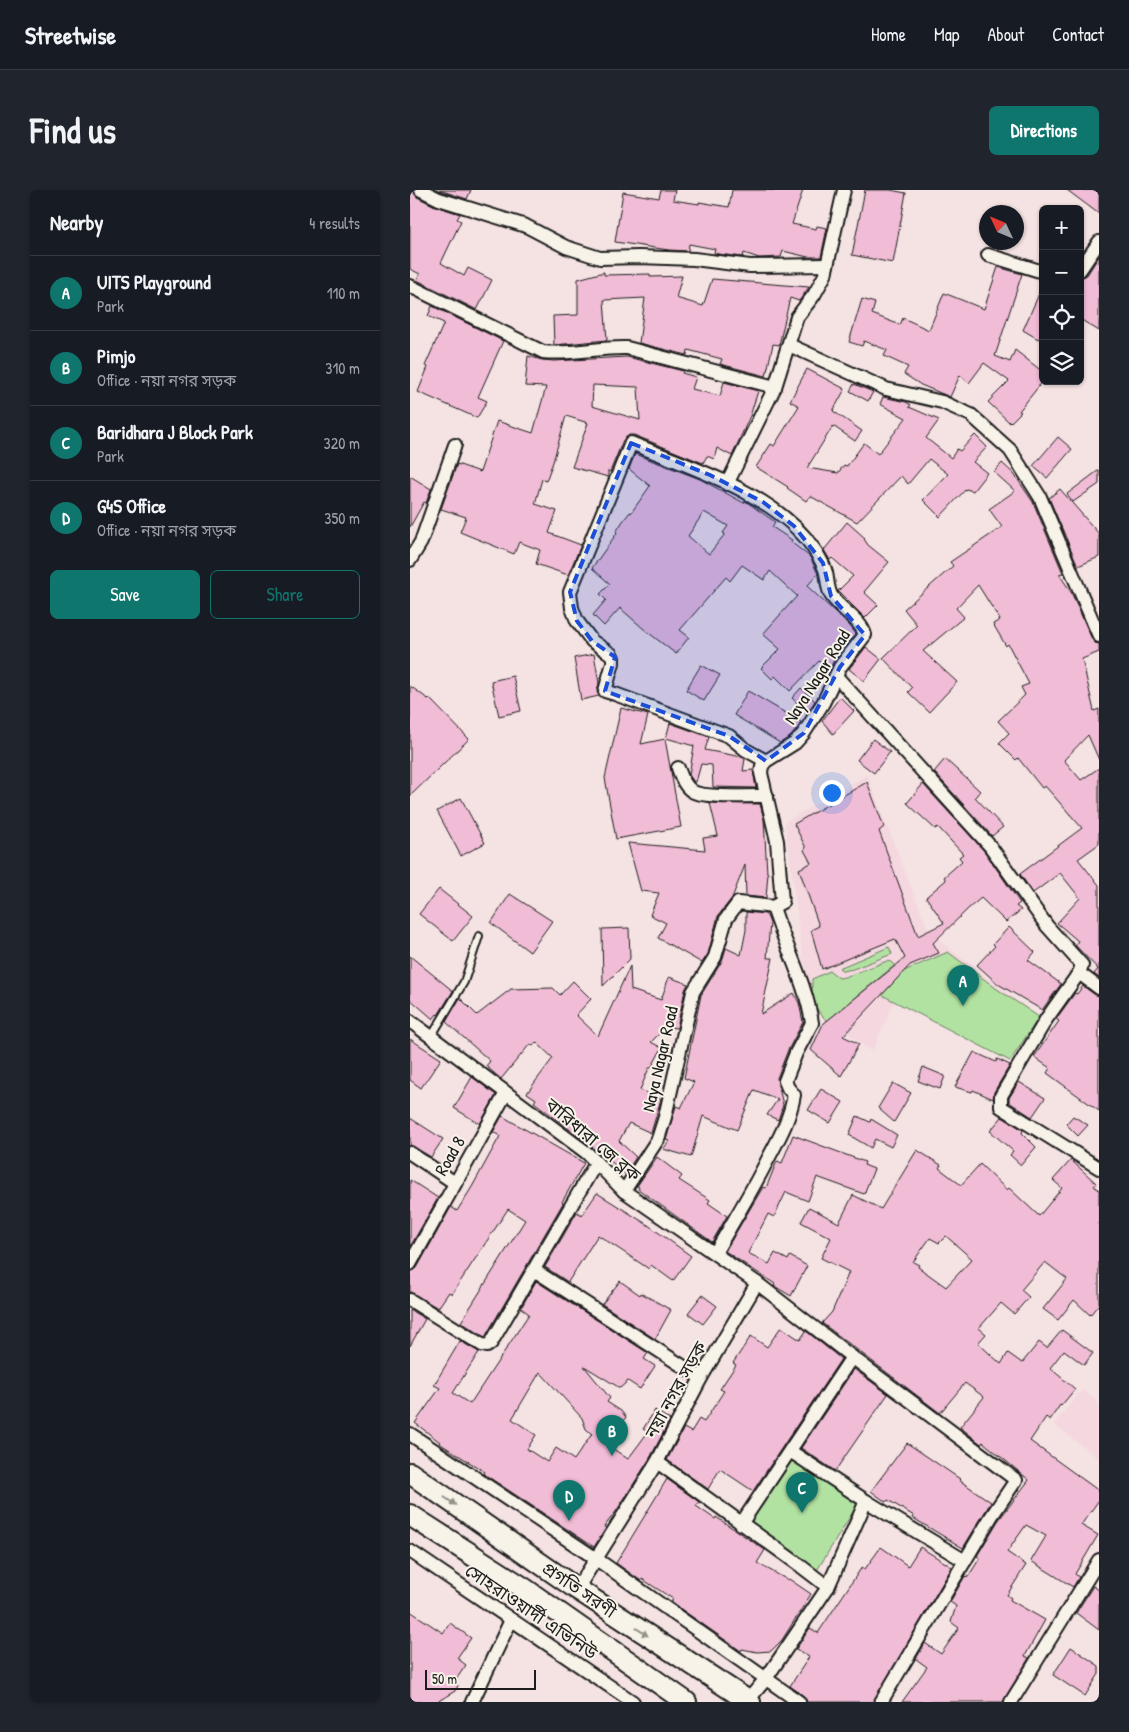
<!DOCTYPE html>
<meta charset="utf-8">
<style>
:root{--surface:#171b24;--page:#20242c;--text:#f1f3f6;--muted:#9ea1a6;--line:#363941;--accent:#0f766e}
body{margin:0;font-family:"Patrick Hand","Noto Sans Bengali",sans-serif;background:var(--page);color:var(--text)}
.controls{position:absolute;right:15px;top:15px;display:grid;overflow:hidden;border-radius:8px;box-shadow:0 1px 4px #0004}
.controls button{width:45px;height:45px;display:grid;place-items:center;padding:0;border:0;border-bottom:1px solid var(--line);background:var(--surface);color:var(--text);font:25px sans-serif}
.compass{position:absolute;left:569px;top:15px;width:45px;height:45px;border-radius:50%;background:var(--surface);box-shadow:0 1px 4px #0004;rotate:314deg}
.scale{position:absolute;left:15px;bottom:12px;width:111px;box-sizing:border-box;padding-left:5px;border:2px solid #1c1c1c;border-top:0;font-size:14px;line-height:18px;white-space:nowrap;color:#1c1c1c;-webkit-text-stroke:4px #f7f3e8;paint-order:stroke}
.you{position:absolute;left:421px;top:602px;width:18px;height:18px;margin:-12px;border:4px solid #fff;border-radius:50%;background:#1a73e8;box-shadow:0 0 0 8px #1a73e833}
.badge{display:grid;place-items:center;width:32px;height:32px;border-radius:50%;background:var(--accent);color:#fff;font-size:16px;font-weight:700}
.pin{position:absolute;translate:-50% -41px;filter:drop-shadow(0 1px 2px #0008)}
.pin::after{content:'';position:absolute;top:26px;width:18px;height:15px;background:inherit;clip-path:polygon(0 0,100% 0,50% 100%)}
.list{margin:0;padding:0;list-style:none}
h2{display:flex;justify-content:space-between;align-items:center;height:65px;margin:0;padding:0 20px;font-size:21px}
h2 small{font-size:16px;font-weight:400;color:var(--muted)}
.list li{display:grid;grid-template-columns:32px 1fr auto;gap:15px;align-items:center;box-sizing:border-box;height:75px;padding:0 20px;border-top:1px solid var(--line)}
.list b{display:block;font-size:19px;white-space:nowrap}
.list p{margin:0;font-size:16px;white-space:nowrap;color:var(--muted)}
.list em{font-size:16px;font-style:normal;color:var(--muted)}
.actions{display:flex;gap:10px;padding:15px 20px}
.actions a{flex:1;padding:11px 0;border:1px solid var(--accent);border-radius:8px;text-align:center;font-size:18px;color:var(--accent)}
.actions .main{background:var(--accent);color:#fff}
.icon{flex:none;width:28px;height:28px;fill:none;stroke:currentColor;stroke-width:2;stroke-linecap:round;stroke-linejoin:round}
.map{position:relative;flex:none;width:689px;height:1512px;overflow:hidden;border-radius:8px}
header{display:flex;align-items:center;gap:30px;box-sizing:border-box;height:70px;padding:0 25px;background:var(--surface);border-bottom:1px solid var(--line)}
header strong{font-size:24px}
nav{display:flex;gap:28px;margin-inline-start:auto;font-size:18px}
.intro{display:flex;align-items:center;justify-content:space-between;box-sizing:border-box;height:120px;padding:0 30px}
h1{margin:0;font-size:35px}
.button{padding:12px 22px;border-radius:8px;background:var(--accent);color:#fff;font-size:18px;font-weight:700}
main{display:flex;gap:30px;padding:0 30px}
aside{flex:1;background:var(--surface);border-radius:8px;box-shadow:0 1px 4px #0004}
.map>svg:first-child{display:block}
.built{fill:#f4d7df}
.green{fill:#b2e2a2;stroke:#677f5f}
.building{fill:#f1bcd6;stroke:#1c1c1c;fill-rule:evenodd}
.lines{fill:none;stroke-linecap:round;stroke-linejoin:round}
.lane-casing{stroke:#1c1c1c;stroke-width:10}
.street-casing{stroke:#1c1c1c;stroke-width:16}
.primary-casing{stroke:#1c1c1c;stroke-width:24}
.lane{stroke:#f7f3e8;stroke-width:6}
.street{stroke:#f7f3e8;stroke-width:12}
.primary{stroke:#f7f3e8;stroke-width:20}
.oneway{fill:#94928c}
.marked{fill:#1d4ed8;fill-opacity:0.2;stroke:#1d4ed8;stroke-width:4;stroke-dasharray:10 6;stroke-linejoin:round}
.labels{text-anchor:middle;stroke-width:4;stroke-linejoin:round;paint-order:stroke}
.street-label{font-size:18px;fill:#1c1c1c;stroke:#f7f3e8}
</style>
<header>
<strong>Streetwise</strong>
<nav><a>Home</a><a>Map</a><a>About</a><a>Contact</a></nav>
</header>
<div class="intro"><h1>Find us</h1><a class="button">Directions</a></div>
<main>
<aside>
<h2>Nearby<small>4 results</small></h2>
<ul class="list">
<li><span class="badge">A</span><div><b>UITS Playground</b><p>Park</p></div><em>110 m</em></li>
<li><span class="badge">B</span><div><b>Pimjo</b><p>Office · নয়া নগর সড়ক</p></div><em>310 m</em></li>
<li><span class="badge">C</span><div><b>Baridhara J Block Park</b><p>Park</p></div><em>320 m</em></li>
<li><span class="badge">D</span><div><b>G4S Office</b><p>Office · নয়া নগর সড়ক</p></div><em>350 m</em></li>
</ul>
<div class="actions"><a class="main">Save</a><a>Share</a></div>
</aside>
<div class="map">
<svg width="689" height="1512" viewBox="0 0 689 1512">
<rect width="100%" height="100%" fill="#f5e2e3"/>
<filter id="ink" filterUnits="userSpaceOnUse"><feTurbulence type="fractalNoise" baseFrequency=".02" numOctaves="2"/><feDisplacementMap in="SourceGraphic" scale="10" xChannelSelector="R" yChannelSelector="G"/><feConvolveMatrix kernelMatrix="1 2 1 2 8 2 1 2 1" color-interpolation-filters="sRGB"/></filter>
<g filter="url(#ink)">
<g class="built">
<path d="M457 585 516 735 533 754 629 827 600 871 484 811 462 862 436 842 417 831 405 819 393 767 375 632Z"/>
<path d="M672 1200 689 1213V1269L644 1234Z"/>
</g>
<g class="green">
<path d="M479 757 482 764 443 779 433 781 429 778Z"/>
<path d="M538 762 587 799 629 827 600 871 472 805 494 781Z"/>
<path d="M477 771 482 772 485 775 417 831C403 817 402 809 402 789L420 781 429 788 435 787Z"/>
<path d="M383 1265 449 1312 406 1382 335 1335Z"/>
</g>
<g class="building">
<path d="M0 0H3L7 7 25 16 50 24 47 29 51 31 31 73 54 86 58 78 82 90 67 120 7 90 10 84 0 79Z"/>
<path d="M29 0H61L57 9Z"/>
<path d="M251 0H265L263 10 289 14V12L319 17 322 0H393L382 34 406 39 407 36 417 38 411 67H398L373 61 371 67 349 68 334 63 333 67 308 64 304 63 305 59 279 54 278 61 259 60 205 52 213 2 249 8Z"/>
<path d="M455 0H480L496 3 483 73 442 65Z"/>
<path d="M657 0H689V24Z"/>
<path d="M689 66V141L670 129V88L677 85Z"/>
<path d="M588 77 612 84 585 166 600 172 605 160 633 182V191L609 221 611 222 600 233 578 212 599 191 574 173 559 193 550 185 540 207 511 195 494 184 498 177 474 166 477 160 454 151 452 156 439 152 452 109 465 113 462 124 490 135 493 128 519 140 534 103 574 119Z"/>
<path d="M194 82V85L240 84V87L272 86 266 108 293 116 302 89 399 97 389 111 380 108 369 155 363 154 356 186 310 174 312 169 278 160 277 165 229 153 235 108 194 110 197 150 144 155 143 126 168 125V89Z"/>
<path d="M633 95V143L628 149 613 140Z"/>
<path d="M22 116 93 151 68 207 77 211 67 228 8 202 18 177 15 176 34 133 18 126Z"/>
<path d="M118 166 132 170 144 171 217 167 273 181 272 183 286 187 282 199 310 206 314 192 348 201 340 226 322 266 307 258 304 269 297 266 293 273 224 245H219L213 250 200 282 198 281V287L162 277 178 233 156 226 143 272 136 291 132 289 125 314 147 321 139 343 171 355 158 385 126 374 130 360 109 352 104 364 50 342 56 327 31 319 47 274 70 282 87 231 123 243 136 197 115 196ZM183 195 228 197 230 230 182 216Z"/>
<path d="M397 179 435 199 423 221 452 241 445 251 423 236 397 278 428 283 434 275 437 276 454 253 468 264 496 228 470 214 473 207 496 212 501 215 499 217 529 230 516 248 541 268 547 259 550 261 565 245 577 257 563 272 577 283 563 301 556 299 530 327 513 310 538 284 519 269 498 294 491 286 447 332 400 306 396 311 377 298 378 297 346 277 361 254 364 256 389 216 380 211Z"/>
<path d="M444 194 463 202 458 211 440 201Z"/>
<path d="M648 247 662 259 637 288 623 276Z"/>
<path d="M225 264 290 289 334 313 335 311 341 315 365 332 362 337 382 350 381 352 400 367 408 384 397 396 439 435 446 444 423 472 419 481 409 471 380 501 365 486 362 489 351 478 370 459 353 444 387 406 360 381 354 390 332 375 320 391 316 387 270 440 279 447 266 464 235 440 210 418 194 436 183 425 196 410 190 404 200 394 182 378 207 343 206 342 213 331 220 322 221 323 240 296 219 279ZM294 322 318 336 313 343 315 344 299 364 278 346Z"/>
<path d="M592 273 604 284 623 312 653 383 649 384 661 402 682 449 685 453 689 454V462L672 469 684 521 689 519V570L678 545 654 570 671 590 689 578V654L668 669 689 695V788L684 784 688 779 665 755 668 751 647 733 670 708 650 683 623 703 610 684 672 638 635 596 632 598 608 568 606 570 589 553 599 543 588 531 615 505 611 497 619 494 598 454 596 456 583 434 590 430 568 395 546 418 554 427 513 461 547 492 519 522 498 502 502 498 473 468 507 435 494 419 543 376 540 372 592 337 579 319 605 301 584 282Z"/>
<path d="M689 280V294L663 312 657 304Z"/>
<path d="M0 286 21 299 16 313 14 312 0 337Z"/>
<path d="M650 299 689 344V367L668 376 639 308Z"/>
<path d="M437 332 455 348 454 349 458 355 479 372 454 402 468 415 455 428 428 401 443 386 422 368 420 370 414 360Z"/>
<path d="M456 457 471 469 454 491 439 479Z"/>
<path d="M184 464 189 493 187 502 189 506 171 510 164 468Z"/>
<path d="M291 475 310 485 294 511 276 500Z"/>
<path d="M103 486 111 521 89 526 81 491Z"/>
<path d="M0 496 18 509 19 508 59 549 0 606Z"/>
<path d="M391 498 405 511 397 523 382 508Z"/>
<path d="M338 501 391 532 388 538 380 547 370 553 324 525Z"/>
<path d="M430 507 444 521 423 544 412 531Z"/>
<path d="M211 518 238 525 231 554 255 549 271 637 206 649 195 588Z"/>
<path d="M260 533 299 547 295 560 332 567 335 569 333 581 343 580 346 598 303 597 302 575 291 574 286 592H284L279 585 284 556 256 548Z"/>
<path d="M463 549 480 562 464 583 447 570Z"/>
<path d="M535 569 570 601 565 607 593 637 582 646 524 582Z"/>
<path d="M457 592 474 637 469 641 508 746 534 733 516 707 536 690 534 687 552 671 549 667 553 664 528 637 525 639 497 613 513 594 575 662 610 713 606 716 611 720 596 732 571 708 559 718 523 753 529 763 500 775 433 846 449 854 431 886 401 860 413 834 495 768 485 749 412 779 401 740 409 736 389 679 401 673 394 660 396 658 384 634Z"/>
<path d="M51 608 75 653 51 666 27 621Z"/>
<path d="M300 613 350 614 354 629 357 683H358L356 708 336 706 335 675 322 708 308 726 298 764 292 773 248 748 256 733 240 725 249 703 231 701 218 653 295 660 293 648 308 646Z"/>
<path d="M29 699 63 726 43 751 9 724Z"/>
<path d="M100 704 142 731 120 762 81 733Z"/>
<path d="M336 722 355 724 357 726 360 733 357 768H363L351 824 384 803 389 813 393 832 378 860 367 888 373 915 368 930 357 925 368 909 344 900 327 940 293 926 281 967 253 959 260 951 256 950 266 916 271 918 284 892 274 888 291 805 312 771 316 758 331 765 336 740Z"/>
<path d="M599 737 625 762 618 770 651 794 632 820 588 794 567 775 585 756 583 754Z"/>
<path d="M219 738 220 769 193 796 192 739Z"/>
<path d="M0 766 43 801 28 825 27 824 23 829 0 809Z"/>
<path d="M220 776 221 800 251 810 259 787 278 794 275 800 267 838 256 837 241 852 252 858 241 878H239L230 900 251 909 241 943 219 933 209 951 226 967 215 984 198 969 124 912 126 909 117 903 143 868 126 852 123 856 120 854 91 889 76 876 80 871 36 832 50 808 67 825 101 799 143 798 150 805 163 791 181 809 166 825 188 846Z"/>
<path d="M673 796 684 804 689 806V921L637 883 640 878 624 867 649 831 646 829 665 803 667 804Z"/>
<path d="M0 849 31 869 11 898 0 890Z"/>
<path d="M564 862 586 872 587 869 600 875 584 902 583 909 563 900 562 902 545 897Z"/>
<path d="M513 877 535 886 530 899 508 891Z"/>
<path d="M62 887 86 905 70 934 44 918Z"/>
<path d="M609 892 635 908 622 927 599 912V908Z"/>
<path d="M483 893 501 903 484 932 468 918Z"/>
<path d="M411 899 433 912 420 933 398 920Z"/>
<path d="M92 926 174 973 152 1012 153 1013 75 1147 51 1132 115 1030 98 1019 42 1104 39 1102 28 1118 0 1102V1082L7 1078 41 1017 47 1021 62 997 90 946 83 942Z"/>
<path d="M447 926 460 932 461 929 487 945 481 957 465 949 461 958 439 945Z"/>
<path d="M663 926 678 935 668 946 656 934Z"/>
<path d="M592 927 613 940 612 943 626 957 611 975 600 965 603 961 580 941Z"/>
<path d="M0 928 33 949 21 967 0 955Z"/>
<path d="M383 945 455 972 454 975 464 979 454 1004 407 987 398 1011 376 1002 364 1027 358 1024 338 1063 359 1074 365 1063 378 1070 380 1066 397 1076 381 1106 366 1097 364 1096 365 1094 315 1061 353 997 356 998 367 971 372 973Z"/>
<path d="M507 960 531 975 529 978 551 995 570 974 597 1000 599 998 629 1026 652 998 643 990 661 970 686 993 684 996 689 1000V1114L680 1125 664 1110 648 1130 633 1119 657 1089 635 1072 611 1100 619 1107 604 1124 591 1113 569 1138 576 1144 568 1153 591 1174 598 1163 612 1173 629 1152 637 1158 652 1140 683 1163 674 1175 654 1160 640 1178 665 1199 651 1216 650 1215 640 1230 636 1227 620 1251 689 1301V1310L671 1335 688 1345 665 1384 669 1387 663 1397 621 1371 636 1346 616 1335 597 1362 616 1375 597 1405 601 1408 600 1410 635 1430 615 1466 619 1468 593 1512H492L517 1477 506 1469 515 1453 531 1464 549 1438 541 1432 546 1416 540 1412 555 1386 558 1387 570 1368 567 1366 588 1331 619 1290 573 1252 571 1254 550 1237 574 1207 555 1193 530 1223 412 1133 422 1122 439 1082 411 1068 421 1048 391 1032 399 1017 429 1033 443 1005 471 1019ZM536 1046 562 1069 536 1097 508 1077 509 1075 503 1072 520 1048 529 1053Z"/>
<path d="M247 967 272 986 269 990 300 1010 298 1013 317 1026 302 1052 228 999 229 997 227 996Z"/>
<path d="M0 990 28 1008 0 1057Z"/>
<path d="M187 1003 238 1035 281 1066 263 1091 241 1075 239 1079 188 1045 158 1092 135 1077 167 1022 172 1025Z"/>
<path d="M126 1091 238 1163 234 1169 245 1176 230 1199 218 1191 210 1198 174 1176 200 1208 197 1212 211 1221 216 1227 196 1254 218 1269 238 1242 233 1239 245 1220 260 1230 240 1268 207 1320 194 1337 196 1338 184 1357 74 1284 75 1282 29 1253 30 1252 5 1233 30 1198 24 1195 50 1151 69 1162 43 1203 60 1214 119 1124 111 1118ZM130 1182 172 1228 176 1239 182 1244 164 1270 146 1258 137 1272 117 1259 126 1245 102 1229Z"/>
<path d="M210 1091 230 1105 231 1103 261 1120 245 1149 192 1114Z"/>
<path d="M292 1105 307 1116 293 1134 278 1123Z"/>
<path d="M0 1120 15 1129 0 1156Z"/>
<path d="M371 1137 390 1150 396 1141 431 1169 343 1301 310 1279 298 1299 257 1270 274 1238 281 1242 289 1229 294 1232 314 1201 310 1199 326 1175 323 1173 341 1146 357 1157Z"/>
<path d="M444 1179 478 1204 425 1281 391 1258Z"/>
<path d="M497 1253 550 1289 549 1290 581 1312 553 1358 503 1328 504 1326 478 1310 476 1312 461 1301Z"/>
<path d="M257 1289 289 1312 286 1316 305 1329 306 1327 355 1360 347 1373 378 1390 379 1389 401 1404 372 1450 361 1461 347 1462 332 1459 331 1461 261 1412 263 1409 232 1389 231 1391 206 1373Z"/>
<path d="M471 1357 498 1376 510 1357 542 1377 463 1512H397L394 1506 380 1496 399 1467 386 1459 400 1438 408 1443 452 1377 455 1379Z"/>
<path d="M683 1396 689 1400V1440L666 1423Z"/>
<path d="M0 1421 33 1443 40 1433 61 1448 47 1468 56 1475 45 1491 48 1496 45 1501 27 1512H0Z"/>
<path d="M661 1457 689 1476V1484L675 1506 643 1485Z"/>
</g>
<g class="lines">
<defs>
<path id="lane" d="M21 847 54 792 69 746"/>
<g id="street">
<path d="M11 0 29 9 116 36 156 57 190 68 229 67 284 69 340 76 417 75"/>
<path d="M578 65 633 82"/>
<path d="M670 80 689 52"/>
<path d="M0 96 133 162C161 165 189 157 217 158L365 197"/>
<path d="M379 155 476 199 532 212 561 225 600 260 630 307 689 446"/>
<path d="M317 294 365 197 387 127 404 105 415 85 434 0"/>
<path d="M0 370 11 352 45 255"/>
<path d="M426 486 580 656 637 736 672 775 669 783 637 828 591 906V917L689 978"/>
<path d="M268 578C271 586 274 596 282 601 291 608 342 606 357 606"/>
<path d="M669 783 689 798"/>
<path d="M0 831 177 963 214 1001 347 1093 442 1167 606 1290 581 1327 471 1512"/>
<path d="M0 963 45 993"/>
<path d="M214 1001 248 949 255 927 283 802 305 767 316 729 328 713 363 717 372 712 367 651 351 583 352 576 356 571 385 553 394 543 413 513 430 477 455 445C450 428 430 420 421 405 417 397 418 391 416 383 414 374 409 367 404 359 367 304 280 277 221 253L160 402 162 418 167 431 182 451 201 464 203 468V473L195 501 205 504 319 546 336 560 356 571"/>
<path d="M305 1063C323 1032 342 1001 358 969 369 948 380 929 384 905L378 898 375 891 386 863 402 833C396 793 375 756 363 717"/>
<path d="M0 1074 96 903"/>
<path d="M124 1080 291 1188"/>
<path d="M0 1110 72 1155 77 1156 81 1153 186 973"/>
<path d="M0 1244 185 1368 389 1512"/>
<path d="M380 1261 456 1311 555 1371"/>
<path d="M247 1272 388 1374 418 1397"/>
<path d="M331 1334 442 1167"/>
<path d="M0 1361 223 1512"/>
<path d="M167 1399 247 1272 291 1188 347 1093"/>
<path d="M338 1510 355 1490 418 1397 456 1311"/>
<path d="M62 1512 101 1430"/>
<path d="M601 1512 689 1370"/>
</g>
<g id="primary">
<path d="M0 1283 167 1399 340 1512"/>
<path d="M0 1325 115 1399 276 1512"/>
</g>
</defs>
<use href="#lane" class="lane-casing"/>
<use href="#street" class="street-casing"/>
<use href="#primary" class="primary-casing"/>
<use href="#lane" class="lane"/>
<use href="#street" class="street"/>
<use href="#primary" class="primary"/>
</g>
<defs><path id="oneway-solid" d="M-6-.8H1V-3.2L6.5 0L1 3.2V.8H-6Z" transform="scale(1.25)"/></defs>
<g class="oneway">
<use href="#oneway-solid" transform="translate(40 1311) rotate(35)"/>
<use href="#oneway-solid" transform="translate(232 1442) rotate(33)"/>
</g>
</g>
<path class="marked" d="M221 253 300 285 353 312 384 336 413 373 421 406 455 445 430 477 394 543 356 571 319 546 195 501 205 467 182 451 167 431 160 402Z"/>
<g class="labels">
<g class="street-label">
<text transform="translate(407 487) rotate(-58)" y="6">Naya Nagar Road</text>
<text transform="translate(250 869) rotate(-77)" y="6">Naya Nagar Road</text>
<text transform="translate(183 950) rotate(40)" y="6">বারিধারা জে ব্লক</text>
<text transform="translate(40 966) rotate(-60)" y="6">Road 8</text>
<text transform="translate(266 1200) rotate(-61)" y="6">নয়া নগর সড়ক</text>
<text transform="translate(169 1400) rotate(34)" y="6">প্রগতি সরণী</text>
<text transform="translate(121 1422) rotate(34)" y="6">সোহরাওয়ার্দী এভিনিউ</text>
</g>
</g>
</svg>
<div class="controls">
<button>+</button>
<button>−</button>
<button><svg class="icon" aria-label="locate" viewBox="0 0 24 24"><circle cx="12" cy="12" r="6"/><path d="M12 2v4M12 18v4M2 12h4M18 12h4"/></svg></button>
<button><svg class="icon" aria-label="layers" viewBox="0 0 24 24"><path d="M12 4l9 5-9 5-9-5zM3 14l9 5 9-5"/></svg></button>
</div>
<svg class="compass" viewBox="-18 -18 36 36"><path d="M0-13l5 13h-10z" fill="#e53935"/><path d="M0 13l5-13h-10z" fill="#9ea1a6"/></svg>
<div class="scale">50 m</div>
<div class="you"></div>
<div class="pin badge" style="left:553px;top:816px">A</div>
<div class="pin badge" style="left:202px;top:1266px">B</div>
<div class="pin badge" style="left:392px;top:1323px">C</div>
<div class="pin badge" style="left:159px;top:1331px">D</div>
</div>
</main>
